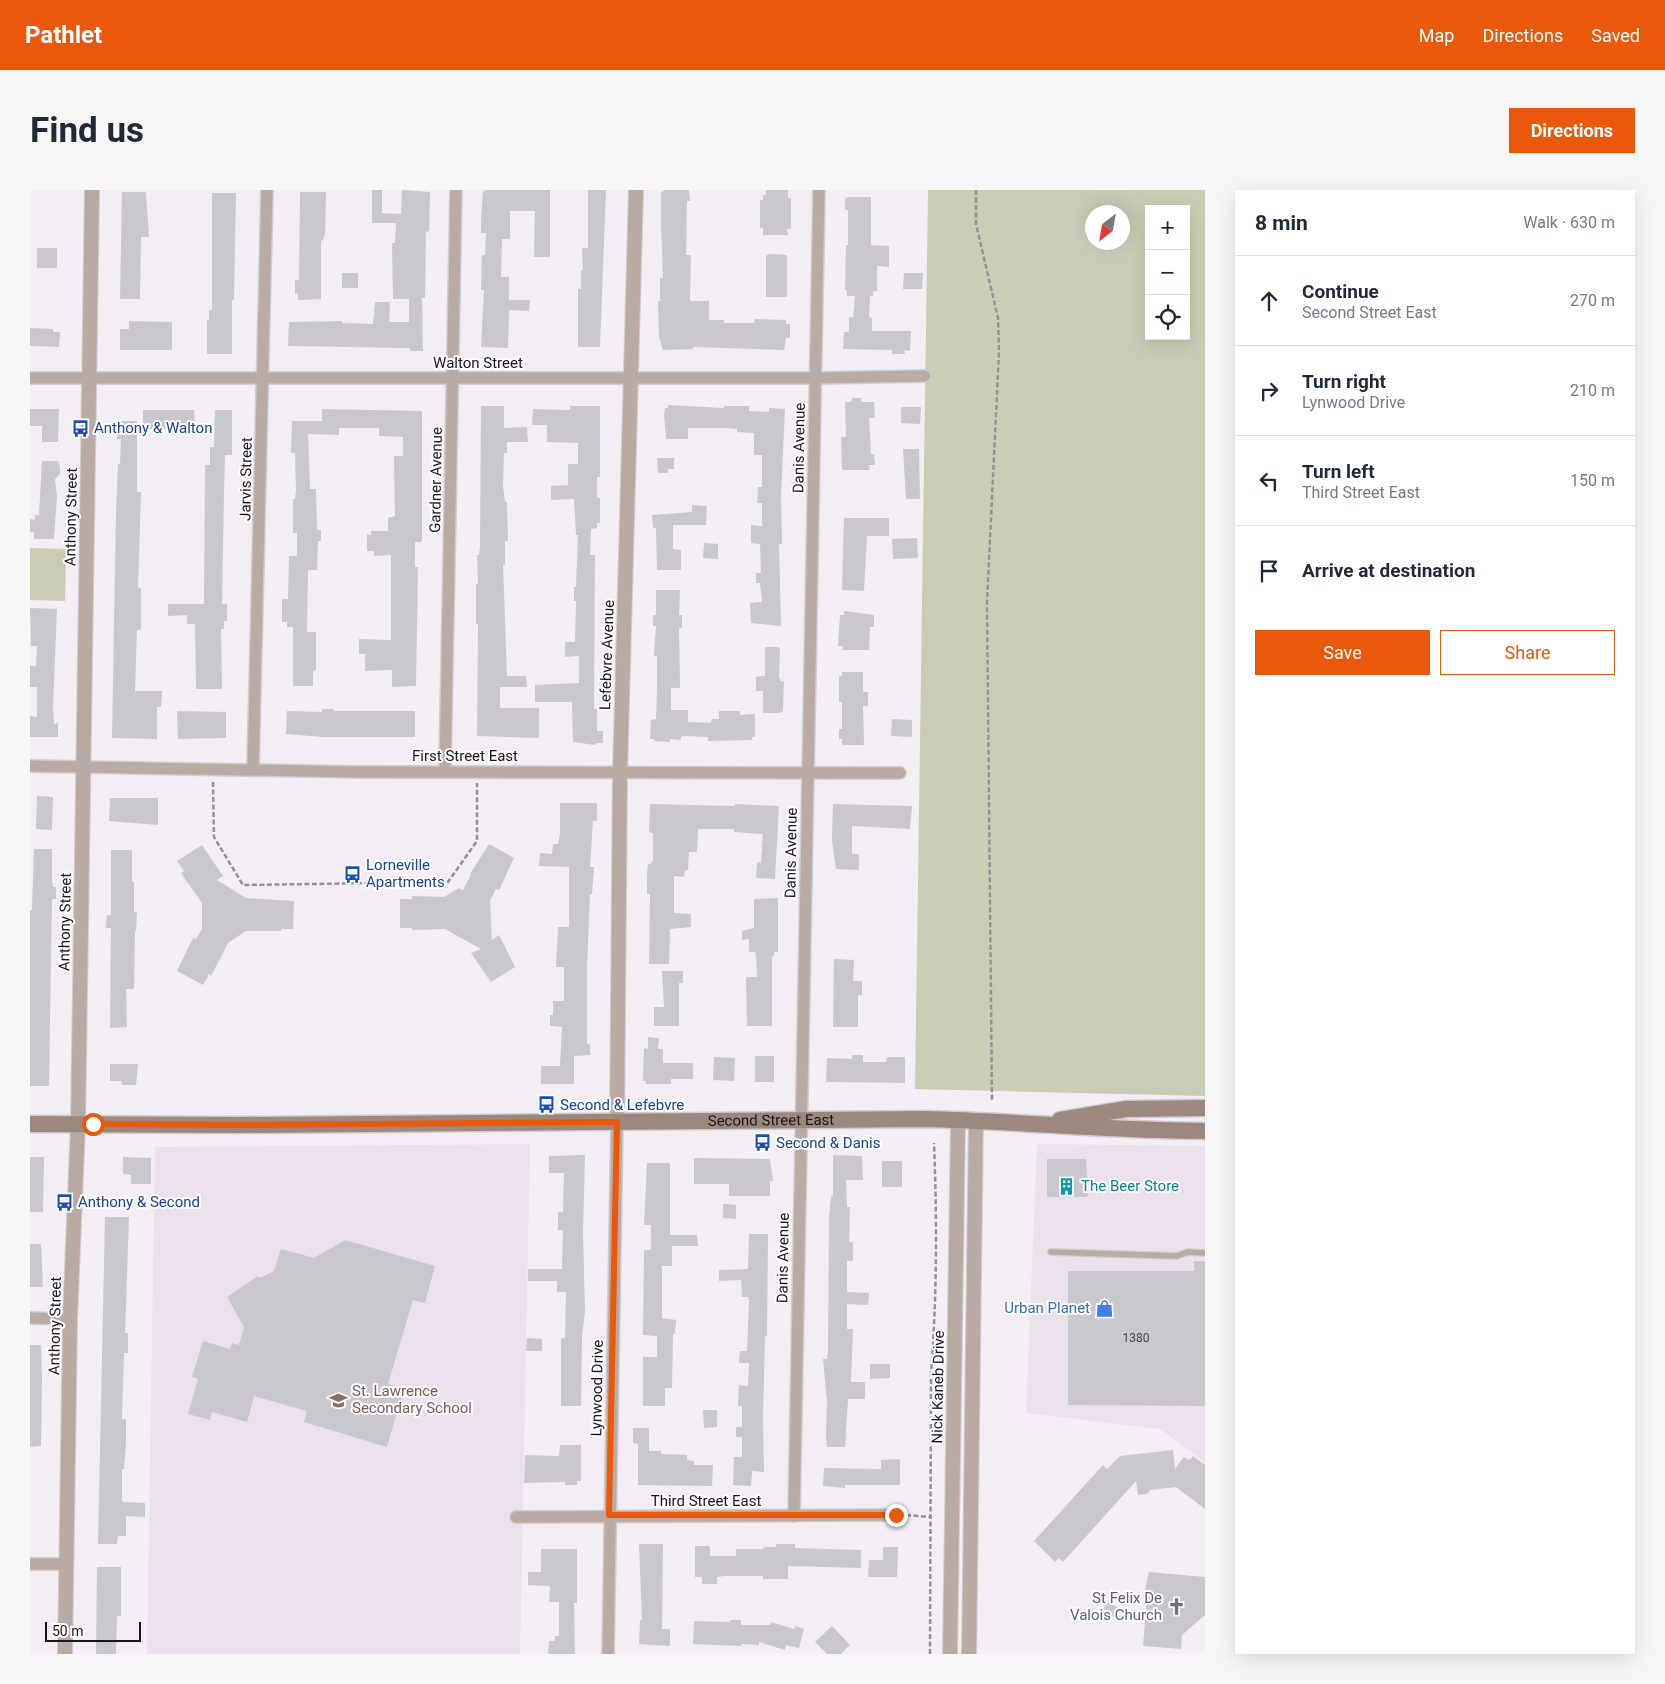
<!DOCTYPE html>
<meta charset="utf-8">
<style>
:root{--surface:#fff;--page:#f6f6f7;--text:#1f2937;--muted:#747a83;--line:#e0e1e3;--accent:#ea580c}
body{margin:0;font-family:Roboto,sans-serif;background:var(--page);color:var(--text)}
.controls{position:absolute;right:15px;top:15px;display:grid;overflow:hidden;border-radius:0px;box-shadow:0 5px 20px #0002}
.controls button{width:45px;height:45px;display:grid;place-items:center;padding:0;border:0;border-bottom:1px solid var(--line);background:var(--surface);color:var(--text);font:25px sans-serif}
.compass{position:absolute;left:1055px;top:15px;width:45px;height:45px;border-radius:50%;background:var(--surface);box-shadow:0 5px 20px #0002;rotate:211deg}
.scale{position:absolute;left:15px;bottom:12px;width:96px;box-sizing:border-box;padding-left:5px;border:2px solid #181719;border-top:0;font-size:14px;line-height:18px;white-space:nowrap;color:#181719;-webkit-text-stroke:4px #fefcff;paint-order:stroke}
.stop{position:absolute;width:15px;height:15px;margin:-11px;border:4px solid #ea580c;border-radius:50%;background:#fff}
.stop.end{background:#ea580c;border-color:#fff;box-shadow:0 1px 5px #0008}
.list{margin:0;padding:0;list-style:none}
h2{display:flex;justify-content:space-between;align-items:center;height:65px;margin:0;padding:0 20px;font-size:21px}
h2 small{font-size:16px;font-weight:400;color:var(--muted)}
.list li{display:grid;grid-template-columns:32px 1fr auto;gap:15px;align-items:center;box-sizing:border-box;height:90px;padding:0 20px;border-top:1px solid var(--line)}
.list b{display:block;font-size:19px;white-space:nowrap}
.list p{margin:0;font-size:16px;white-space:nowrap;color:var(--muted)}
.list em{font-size:16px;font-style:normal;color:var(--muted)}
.actions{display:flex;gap:10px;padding:15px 20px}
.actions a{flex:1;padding:11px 0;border:1px solid var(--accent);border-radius:0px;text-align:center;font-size:18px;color:var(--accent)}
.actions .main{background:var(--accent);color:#fff}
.icon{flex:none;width:28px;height:28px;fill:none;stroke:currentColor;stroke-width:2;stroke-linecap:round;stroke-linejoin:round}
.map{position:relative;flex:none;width:1175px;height:1464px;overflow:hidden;border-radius:0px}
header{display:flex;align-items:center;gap:30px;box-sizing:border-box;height:70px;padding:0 25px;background:var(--accent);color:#fff}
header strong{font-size:24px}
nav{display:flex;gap:28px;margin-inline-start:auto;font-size:18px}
.intro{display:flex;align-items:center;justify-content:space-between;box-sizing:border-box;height:120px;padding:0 30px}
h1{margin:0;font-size:35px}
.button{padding:12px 22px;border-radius:0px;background:var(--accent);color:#fff;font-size:18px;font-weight:700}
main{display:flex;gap:30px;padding:0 30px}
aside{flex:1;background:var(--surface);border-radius:0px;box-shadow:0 5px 20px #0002}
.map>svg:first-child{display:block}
.built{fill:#eae1ec}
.green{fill:#cacdb5;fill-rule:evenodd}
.building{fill:#c9c8cd}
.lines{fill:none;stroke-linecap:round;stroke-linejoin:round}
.service-casing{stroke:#cfccd0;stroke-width:8}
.minor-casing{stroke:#cfccd0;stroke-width:14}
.tertiary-casing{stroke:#cfccd0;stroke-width:16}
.secondary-casing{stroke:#cfccd0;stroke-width:19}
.path{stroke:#949195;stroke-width:2.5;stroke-dasharray:5 2.5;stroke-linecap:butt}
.service{stroke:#b9aaa3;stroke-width:5.5}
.minor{stroke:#b9aaa3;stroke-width:11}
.tertiary{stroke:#b9aaa3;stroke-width:14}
.secondary{stroke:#9d887e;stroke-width:16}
.route{stroke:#ea580c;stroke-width:6}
.labels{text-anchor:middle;stroke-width:4;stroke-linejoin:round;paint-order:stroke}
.number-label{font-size:12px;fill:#444346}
.street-label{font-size:15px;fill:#181719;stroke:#fefcff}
.transit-label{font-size:15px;fill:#164399;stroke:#fefcff;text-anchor:start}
.culture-label{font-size:15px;fill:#0d838f;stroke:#fefcff;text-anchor:start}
.shop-label{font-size:15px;fill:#366cbe;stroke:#fefcff;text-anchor:end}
.education-label{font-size:15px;fill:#785e54;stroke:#fefcff;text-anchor:start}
.worship-label{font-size:15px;fill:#5b616d;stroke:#fefcff;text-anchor:end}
</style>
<header>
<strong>Pathlet</strong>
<nav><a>Map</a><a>Directions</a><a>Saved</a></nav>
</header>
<div class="intro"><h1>Find us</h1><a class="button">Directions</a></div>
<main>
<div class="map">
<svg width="1175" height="1464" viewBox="0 0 1175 1464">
<rect width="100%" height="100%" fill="#f2eef3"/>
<g class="built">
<path d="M500 954 490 1464H117L125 957Z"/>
<path d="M1007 954 1175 956V1272L1130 1239 996 1223Z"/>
</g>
<g class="green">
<path d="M898 0H1175V906L885 899ZM1119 19H1156V146H1119ZM1062 22H1092V52H1062Z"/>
<path d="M0 358 36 359 35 411 0 410Z"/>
</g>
<g class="building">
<path d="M342 0H352V23L371 24 372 0 400 2 399 42 396 41 395 108H392L393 161H380V158H374L258 156 259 132 312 131V133L343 134 345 112H360L359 132H379V109H363L362 53H365L366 33H342Z"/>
<path d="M456 0H520V67H504L505 21H480V49H472L471 87H479V110H500L499 121 479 120 478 158 451 157 454 100H451L452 65H455L456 43H451V31L453 2Z"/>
<path d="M558 0H576L570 157H548V99H551V80H553L552 58H558Z"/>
<path d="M635 0H659L660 11H657L656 65H661L660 111H679V130H694V133H724L725 129 756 130V134H760V147L756 148 754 160 663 157V159L633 160 629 147 628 111H630V88H633L631 34V2Z"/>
<path d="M736 0H758V8H761V39H757L758 45H733V38H730V10H733V5H736Z"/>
<path d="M92 2H116L119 47H111L110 109H90Z"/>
<path d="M270 2H296L295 46H294L293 51 291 50V109L268 110V103L265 104V90H269Z"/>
<path d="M182 3H206L204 110H202V164H177V130H179V120H182Z"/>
<path d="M820 7H841V55L859 56V77L847 76V101H843V106H840L839 127 842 128V141H881L880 161 874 160 875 164H862V160L813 159 814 142H819V127L823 128 825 106H817V100H815L816 55H818V20H815V8Z"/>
<rect x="7" y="58" width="20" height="20"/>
<path d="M739 64 757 65V107H736V66Z"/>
<rect x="312" y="83" width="16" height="15"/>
<path d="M874 83H893L892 99H873Z"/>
<path d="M99 131 142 132V160H90V139H99Z"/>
<path d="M0 138 23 139V142H30L29 157 0 156Z"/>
<path d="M822 208H831V212H844L845 228H839L841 264H844L845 275H839L840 280H812L811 247H816L815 212H821Z"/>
<path d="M638 215 694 218V216H719V221L739 222V218L755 219 751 305 752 354H749L751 436 721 433 720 413 732 412 730 393H726V383H731L730 354 721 353V335L732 336V313H727L728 297H732V265H724V243L707 242V239L694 238H658V249H636L634 224 635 218H638Z"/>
<path d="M451 216H474V238L497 237 498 252H477V263H474L473 296 475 312H477L478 351H475V375H473L477 486H496L497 497H470V518H509V548L447 546 448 434H446V394H448L447 365H449L450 355Z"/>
<path d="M540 216H570V287H567V308H570V333H567V338L561 339 560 365H565L564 519H567V541H573V553H566L565 555 543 552 542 512H505V495L549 493V466L535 467V452H545L546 411H544V397H546L548 345H546L544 309 521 310V296L538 295V274H548V253L517 252V235H502L503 219 540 220Z"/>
<path d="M871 217H891L890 234 871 233Z"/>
<path d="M0 219H29L28 252H12V236H0Z"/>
<path d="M292 219 392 221V352H385V377H388L386 496 362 497V480L335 481V464H329V449L361 450V365L344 366V361H337V344L341 345V341H358V328L365 326 364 266H373V247L349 246V238H309V245L278 244 280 299H286L287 340H291V351H288L287 380H278L277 442H286V480L283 481V496H263V437H257V432H252V409H258L259 366H267V343H263V309H265L266 299 265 263H261L262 231H292Z"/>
<path d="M113 220H164L165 243H146V239H113Z"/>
<path d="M185 220H202V265H195L194 303 192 414H197V431H194V439H191L192 499H166L165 434H157V425L138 426V414H174L175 275H180V257H184Z"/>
<path d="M91 231H107V302H111L108 398H111V440H107L105 501H132L131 517H127V549L82 548 86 323 88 274H90L91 249H87V236H91Z"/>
<path d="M873 259H889L890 309H876Z"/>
<path d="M627 268H644V279H638V283H628Z"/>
<path d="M12 271H28L30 277V284L25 289 27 306 24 349H4V342H0V329L5 330V325H9Z"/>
<path d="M662 315 677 316 676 335H643V359L651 360V380H627L626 338H623L622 325 662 322Z"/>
<path d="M814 328H859V346H837L834 401 812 400Z"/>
<path d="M887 348 888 368 863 369 862 349Z"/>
<path d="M674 353 688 354V369L673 368Z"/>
<path d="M626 400H650L649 425H652V438H649L650 498H641V520H658V532L681 533 682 529H689V521H710V525L725 524V547H722V550L678 551V547L655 546 651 547V550L640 549V552L624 551V549H620L621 530 626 529 627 500V466H624L626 436H623V425H626Z"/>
<path d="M0 418 27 419 23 516 24 534 28 533V547H0V526L7 527V497H0V476H6L7 456H1Z"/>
<path d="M814 421 844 425V437H840L839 460H812L813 456H808L810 425H814Z"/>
<path d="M735 457H749L750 461 749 486 751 492 754 491 753 521 750 523H733V501H726V487L735 486Z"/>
<path d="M812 482H833V502H838V516H833L834 555H812V549H809V539H812V512H809V486H812Z"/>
<path d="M292 519H304V521H385V547H293L256 544 257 521 292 522Z"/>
<path d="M147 521 196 522V548L148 549Z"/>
<path d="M862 529 882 530V547L861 546Z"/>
<path d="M7 606 23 607 22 640 6 639Z"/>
<path d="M80 608H128V635L79 631Z"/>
<path d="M530 613H567V631H563L560 677H564L562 704H560L557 777V854H560V865L544 866V894H511V876H530L532 837 520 836V825H523V811H534V777H526L528 737H539V677L509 676 510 663 522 664 523 654H528L530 644Z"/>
<path d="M620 614 705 616V614L749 616 745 689 726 688 727 672 731 673 733 644 704 642V639H668L667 662H659L658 680H655L654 687 644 686V723L661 724V737L640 739 639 774H619L620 710V704H617V685L618 674H621L623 670V643L619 642Z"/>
<path d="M803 614 882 616 880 639 822 636V664H829V680L806 679 802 650Z"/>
<path d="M459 654 484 668 469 700 466 699 460 711 462 750 469 745 485 777 461 792 441 763 451 759 415 739 382 740V738H370V709H382V706L414 707 429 698 433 700 441 685 440 684Z"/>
<path d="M172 655 193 686 187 690 216 708 264 711 263 739H251V741H216L198 753 181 786 179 784 173 795 147 781 163 748 166 749 172 739V713L151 683 154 681 147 671Z"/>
<path d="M4 659H22V691L23 697H26V709H22L19 896H0V720H2Z"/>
<path d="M81 660H102V692H104V722H107L106 741H105L104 799H96L97 837 80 838 81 738H76L77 725H81Z"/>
<path d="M748 708V762H744V766H742V836H717L716 787H727L726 766 725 762H719V749L712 750V741L724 738V709Z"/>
<path d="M804 769 824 770 823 791H832V805H828V837H803Z"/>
<path d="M632 781H653V793H649V836H624V817H634Z"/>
<path d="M618 847 629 848 628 859H633V873H663V889H641V894H616V891H613L614 858 618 859Z"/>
<path d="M822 865H833V872H856L857 867H875V893L796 892 797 868 822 869Z"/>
<rect x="725" y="866" width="19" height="26"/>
<path d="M684 867 705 868 704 891 683 890Z"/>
<path d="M80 874H108L106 895H92L91 891H80Z"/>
<path d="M555 965 553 1043 555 1121 552 1146 551 1216H531V1148H535L536 1102H527V1091H498V1079H532L533 1040H528V1022H533L534 983H519V966Z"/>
<path d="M803 965 832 966 833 990H816L817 1017H820L819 1052H823V1071H817V1102L839 1103 838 1115 817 1114V1139H823L821 1192H835V1209H818L815 1257H797L796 1245 797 1212 793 1169H797L798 1162 799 1028 801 1006H803Z"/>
<path d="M0 967H14L13 1022H0Z"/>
<path d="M93 967 121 968V994H101V985L93 984Z"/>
<path d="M664 968 740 969 743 991H740V1006H699V994H664Z"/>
<path d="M1017 969H1056L1058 1007H1017Z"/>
<rect x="852" y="971" width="20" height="26"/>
<path d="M617 973H640V1045H667L668 1056H642V1076H632V1128L646 1130 645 1144H643L642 1198H635V1216H613V1167H627V1146L613 1145 614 1060H621V1035H614Z"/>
<path d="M693 1014 706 1015V1029L693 1028Z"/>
<path d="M75 1027H99L95 1143H98V1163H94L92 1229H96V1251L94 1279H92V1312L115 1313V1327L96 1326V1346H88L87 1354H68Z"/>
<path d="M719 1044H738L737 1146H735L733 1228 734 1282 722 1281 721 1296 703 1295 704 1267H712V1247H706V1237H712V1216H708L709 1195 718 1196 719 1173H709L710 1161H717L719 1111 718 1107H712L711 1090 689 1091V1080L718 1079Z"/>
<path d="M315 1050 405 1076 395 1113 383 1110 358 1194 374 1198 357 1257 274 1232 277 1221 224 1206 217 1232 182 1222 180 1230 158 1224 168 1189 162 1187 173 1151 200 1159 202 1153 209 1155 214 1137 197 1107 228 1086 230 1088 244 1081 251 1059 284 1068Z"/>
<path d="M0 1054H11L13 1097H0Z"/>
<path d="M1164 1071H1175V1216L1038 1215V1081H1164Z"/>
<path d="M497 1148 512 1149V1161H496Z"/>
<path d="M0 1155H11L12 1187 11 1256 0 1257Z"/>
<path d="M840 1174H860V1188L840 1189Z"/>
<path d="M673 1220H687V1237L674 1238Z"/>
<path d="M603 1238H619V1261H631V1264L657 1265V1270L664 1271V1275H683L682 1296 608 1295V1254L603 1253Z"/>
<path d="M530 1255H551V1291H547V1295H535V1292L494 1293 495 1265 529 1266Z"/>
<path d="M1143 1260 1145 1279 1154 1267 1159 1270 1163 1266 1175 1275V1319L1146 1297 1120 1300 1117 1304 1108 1305 1106 1291 1033 1372 1029 1368 1025 1372 1004 1351 1073 1275 1077 1279 1090 1266Z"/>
<path d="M870 1269V1295H815V1298L793 1296 794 1278 851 1279V1270Z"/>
<path d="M609 1354H633L632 1439H640V1456L609 1454 610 1430H612Z"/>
<path d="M746 1354H765V1358L831 1360V1378L758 1376V1389H733V1386H694L687 1387V1394H672V1387H665V1356H680V1366H706V1359H733L734 1357H746Z"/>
<path d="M853 1357H868L867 1387H838L839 1370H853Z"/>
<path d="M511 1359H547V1413H544L545 1464H518L519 1451H525V1446H529V1412H519L520 1396 498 1395V1382H511Z"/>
<path d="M67 1377H91V1426H87L86 1464H66Z"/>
<path d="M1119 1382 1175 1387V1425L1152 1445 1151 1459 1113 1456 1117 1409H1113Z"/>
<path d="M1079 1411 1089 1419 1078 1432 1069 1424Z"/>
<path d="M700 1430H711V1435H740L741 1432 764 1439 765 1436 774 1439 769 1458 756 1455 755 1460 729 1452V1455L711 1454V1456L663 1454 664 1431 700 1432Z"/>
<path d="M802 1436 820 1455 811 1464H797L785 1452Z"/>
</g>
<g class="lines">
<defs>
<path id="service" d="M1021 1062 1147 1066 1158 1062 1175 1063"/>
<g id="minor">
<path d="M0 188H786L895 186"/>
<path d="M0 576 328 582 870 583"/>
<path d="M223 579 237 0"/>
<path d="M415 581 426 0"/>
<path d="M0 1128 40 1129"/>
<path d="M764 1326 789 0"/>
<path d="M486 1327 866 1325"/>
<path d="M0 1374H37"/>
<path d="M578 1464 587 932"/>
</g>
<g id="tertiary">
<path d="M587 932 590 583 606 0"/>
<path d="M35 1464 40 1129 48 934 62 0"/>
<path d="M920 1464 928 930"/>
<path d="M939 1464 946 930"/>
</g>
<g id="secondary">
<path d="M1030 930 1096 919 1175 918"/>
<path id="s1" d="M0 934 210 935 894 929C988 931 1081 941 1175 941"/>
</g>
</defs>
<use href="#service" class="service-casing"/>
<use href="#minor" class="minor-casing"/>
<use href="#tertiary" class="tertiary-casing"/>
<use href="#secondary" class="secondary-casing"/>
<g class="path">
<path d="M946 0V34L968 128 969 162 957 412 962 910"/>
<path d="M183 592 184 647 213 695 418 692 447 651V593"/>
<path d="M876 1325 902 1327"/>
<path d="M900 1464 901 1183C907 1107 907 1030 904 953"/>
</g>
<use href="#service" class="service"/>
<use href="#minor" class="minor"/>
<use href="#tertiary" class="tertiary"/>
<use href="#secondary" class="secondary"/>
</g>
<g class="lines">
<path class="route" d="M63 934 210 935 587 932 579 1325H866"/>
</g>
<defs>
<symbol id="bus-bare" viewBox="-9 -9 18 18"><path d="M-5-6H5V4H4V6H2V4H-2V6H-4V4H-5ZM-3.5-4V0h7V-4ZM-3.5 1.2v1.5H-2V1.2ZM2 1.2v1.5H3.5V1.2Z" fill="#1a4fb4" stroke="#fefcff" stroke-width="2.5" paint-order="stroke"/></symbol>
<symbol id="building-bare" viewBox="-9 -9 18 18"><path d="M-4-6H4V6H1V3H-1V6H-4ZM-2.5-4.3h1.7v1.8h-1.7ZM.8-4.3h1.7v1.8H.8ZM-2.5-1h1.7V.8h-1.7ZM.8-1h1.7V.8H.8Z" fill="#0f9aa8" stroke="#fefcff" stroke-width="2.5" paint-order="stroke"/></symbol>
<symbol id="shop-bare" viewBox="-9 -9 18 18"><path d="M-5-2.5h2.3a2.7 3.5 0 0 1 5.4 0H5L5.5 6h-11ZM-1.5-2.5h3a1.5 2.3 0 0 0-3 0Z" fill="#3f7fe0" stroke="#fefcff" stroke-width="2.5" paint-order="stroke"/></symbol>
<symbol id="school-bare" viewBox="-9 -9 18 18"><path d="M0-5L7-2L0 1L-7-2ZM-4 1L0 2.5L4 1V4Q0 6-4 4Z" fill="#8d6e63" stroke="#fefcff" stroke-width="2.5" paint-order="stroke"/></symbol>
<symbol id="church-bare" viewBox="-9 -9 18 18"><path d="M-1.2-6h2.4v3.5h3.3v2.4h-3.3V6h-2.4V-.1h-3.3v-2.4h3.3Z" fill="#6b7280" stroke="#fefcff" stroke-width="2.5" paint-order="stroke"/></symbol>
</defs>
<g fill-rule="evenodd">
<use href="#bus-bare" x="38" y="226" width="25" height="25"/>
<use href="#bus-bare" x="310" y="672" width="25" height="25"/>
<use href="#bus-bare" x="504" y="902" width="25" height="25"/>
<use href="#bus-bare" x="720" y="940" width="25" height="25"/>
<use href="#building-bare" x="1024" y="984" width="25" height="25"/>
<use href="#bus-bare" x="22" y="1000" width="25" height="25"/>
<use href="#shop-bare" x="1062" y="1106" width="25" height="25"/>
<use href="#school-bare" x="296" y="1198" width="25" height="25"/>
<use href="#church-bare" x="1134" y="1404" width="25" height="25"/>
</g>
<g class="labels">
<g class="number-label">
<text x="1106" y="1152">1380</text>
</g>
<g class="street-label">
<text x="448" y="178">Walton Street</text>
<text transform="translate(769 258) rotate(-89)" y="5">Danis Avenue</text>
<text transform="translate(216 289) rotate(-89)" y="5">Jarvis Street</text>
<text transform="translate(406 290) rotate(-89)" y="5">Gardner Avenue</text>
<text transform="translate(41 327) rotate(-89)" y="5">Anthony Street</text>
<text transform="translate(577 465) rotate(-88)" y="5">Lefebvre Avenue</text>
<text x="435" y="571">First Street East</text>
<text transform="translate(761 663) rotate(-89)" y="5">Danis Avenue</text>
<text transform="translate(35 732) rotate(-89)" y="5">Anthony Street</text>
<text dy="5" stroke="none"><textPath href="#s1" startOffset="741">Second Street East</textPath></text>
<text transform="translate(753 1068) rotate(-89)" y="5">Danis Avenue</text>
<text transform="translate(25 1136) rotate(-89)" y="5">Anthony Street</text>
<text transform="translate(908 1197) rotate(-89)" y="5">Nick Kaneb Drive</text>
<text transform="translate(567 1198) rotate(-89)" y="5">Lynwood Drive</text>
<text x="676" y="1316">Third Street East</text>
</g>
<g class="transit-label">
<text x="64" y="243">Anthony &amp; Walton</text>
<text x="336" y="680">Lorneville<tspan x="336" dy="17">Apartments</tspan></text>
<text x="530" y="920">Second &amp; Lefebvre</text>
<text x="746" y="958">Second &amp; Danis</text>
<text x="48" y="1017">Anthony &amp; Second</text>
</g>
<g class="culture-label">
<text x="1051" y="1001">The Beer Store</text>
</g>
<g class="shop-label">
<text x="1060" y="1123">Urban Planet</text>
</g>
<g class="education-label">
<text x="322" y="1206">St. Lawrence<tspan x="322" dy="17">Secondary School</tspan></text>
</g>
<g class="worship-label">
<text x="1132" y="1413">St Felix De<tspan x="1132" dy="17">Valois Church</tspan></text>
</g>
</g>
</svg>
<div class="controls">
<button>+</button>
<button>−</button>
<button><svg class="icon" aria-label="locate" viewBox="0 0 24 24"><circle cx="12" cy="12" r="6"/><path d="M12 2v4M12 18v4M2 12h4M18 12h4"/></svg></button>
</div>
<svg class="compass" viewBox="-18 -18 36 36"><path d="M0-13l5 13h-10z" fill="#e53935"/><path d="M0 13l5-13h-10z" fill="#747a83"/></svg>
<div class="scale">50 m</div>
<div class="stop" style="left:63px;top:934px"></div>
<div class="stop end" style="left:866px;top:1325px"></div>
</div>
<aside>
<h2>8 min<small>Walk · 630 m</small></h2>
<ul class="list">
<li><svg class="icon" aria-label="ahead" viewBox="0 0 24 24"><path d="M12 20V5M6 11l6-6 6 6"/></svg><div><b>Continue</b><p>Second Street East</p></div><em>270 m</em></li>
<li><svg class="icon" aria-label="right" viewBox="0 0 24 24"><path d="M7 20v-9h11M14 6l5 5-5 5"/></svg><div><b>Turn right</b><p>Lynwood Drive</p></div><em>210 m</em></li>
<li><svg class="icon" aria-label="left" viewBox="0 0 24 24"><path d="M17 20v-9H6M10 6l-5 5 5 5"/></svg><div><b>Turn left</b><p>Third Street East</p></div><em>150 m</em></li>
<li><svg class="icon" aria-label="arrive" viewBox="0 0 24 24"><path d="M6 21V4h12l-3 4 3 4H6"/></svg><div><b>Arrive at destination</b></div></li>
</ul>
<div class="actions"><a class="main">Save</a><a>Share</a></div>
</aside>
</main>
